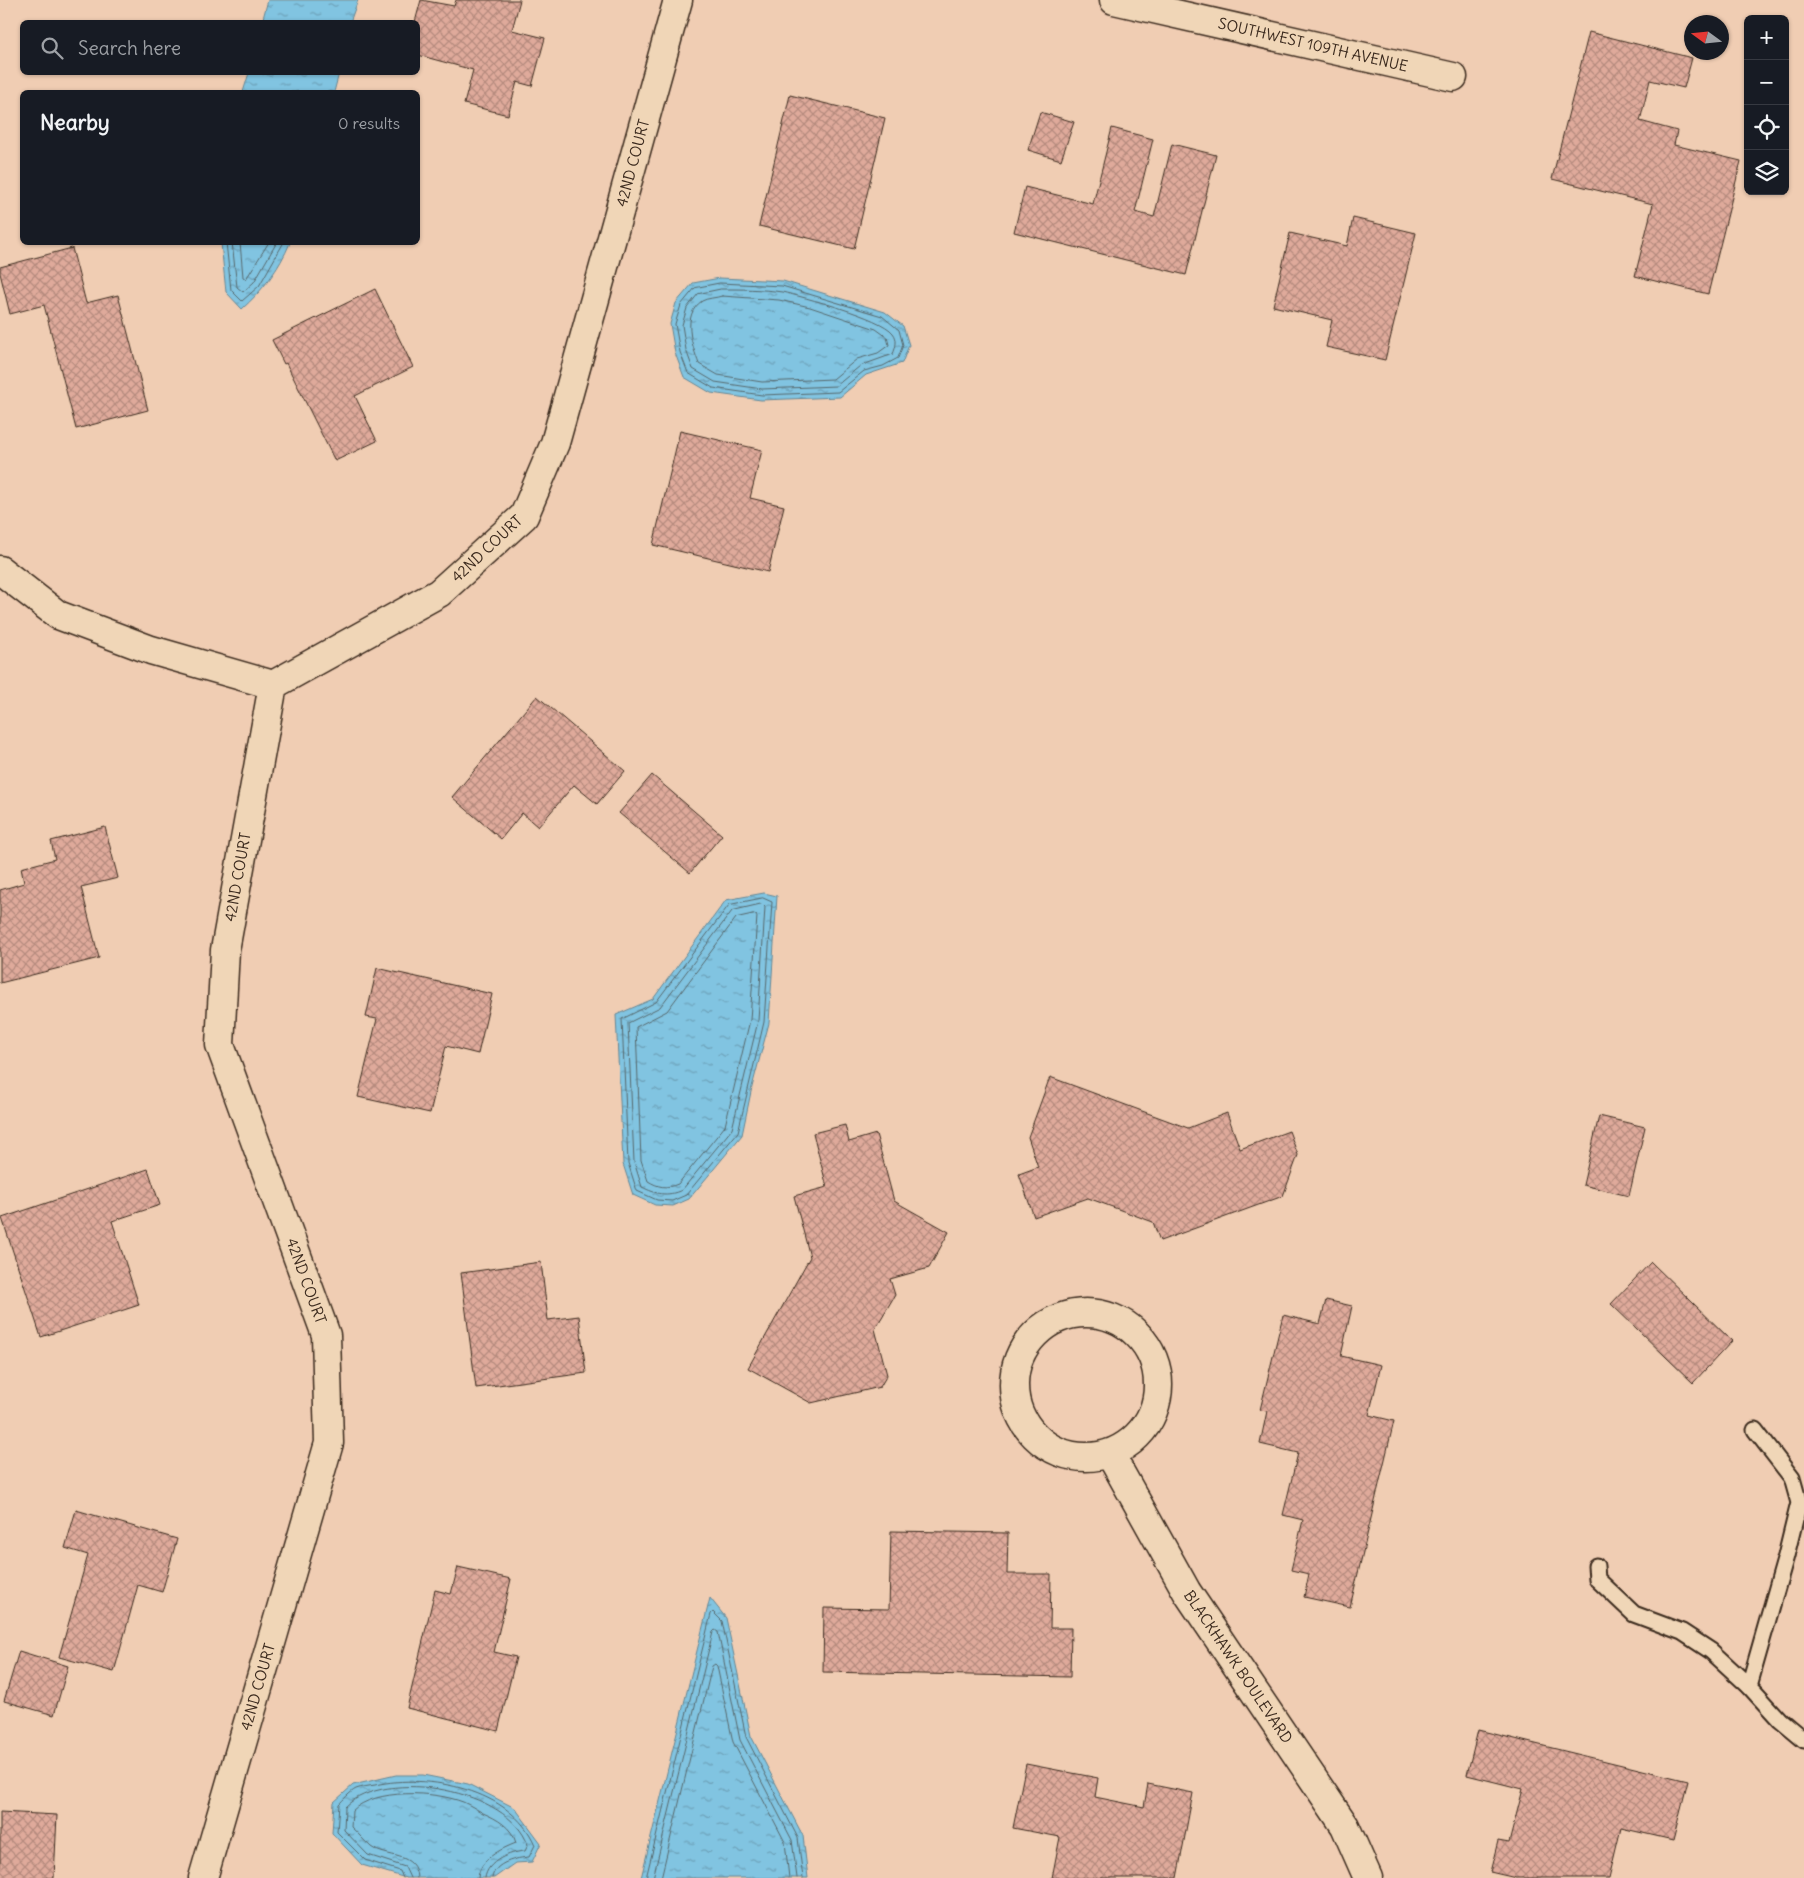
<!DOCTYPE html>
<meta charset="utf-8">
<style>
:root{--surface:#171b24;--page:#20242c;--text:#f1f3f6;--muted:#9ea1a6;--line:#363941}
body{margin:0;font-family:Delius,sans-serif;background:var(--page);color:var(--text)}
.controls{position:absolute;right:15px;top:15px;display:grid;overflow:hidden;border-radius:8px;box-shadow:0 1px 4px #0004}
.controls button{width:45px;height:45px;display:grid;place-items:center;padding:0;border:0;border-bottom:1px solid var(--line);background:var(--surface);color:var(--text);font:25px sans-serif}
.compass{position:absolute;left:1684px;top:15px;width:45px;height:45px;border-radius:50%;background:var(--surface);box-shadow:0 1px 4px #0004;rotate:285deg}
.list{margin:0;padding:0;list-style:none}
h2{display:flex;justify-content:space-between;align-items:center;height:65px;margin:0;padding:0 20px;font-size:21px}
h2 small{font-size:16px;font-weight:400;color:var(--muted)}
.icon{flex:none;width:28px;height:28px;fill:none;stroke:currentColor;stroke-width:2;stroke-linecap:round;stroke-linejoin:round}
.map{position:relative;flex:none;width:1804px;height:1878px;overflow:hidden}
.search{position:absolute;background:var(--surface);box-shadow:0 1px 4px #0004;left:20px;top:20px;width:400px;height:55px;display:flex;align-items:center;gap:12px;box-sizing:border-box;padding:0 18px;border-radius:8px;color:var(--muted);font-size:19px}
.panel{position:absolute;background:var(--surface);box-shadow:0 1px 4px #0004;left:20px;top:90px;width:400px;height:155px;border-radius:8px}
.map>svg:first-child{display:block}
.water{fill:url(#water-ripples);stroke:#658693}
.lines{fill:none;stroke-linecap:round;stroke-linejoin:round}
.shore{stroke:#57686c;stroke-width:1}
.building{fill:url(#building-cross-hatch);stroke:#3b2a1e}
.lane-casing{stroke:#3b2a1e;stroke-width:19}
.street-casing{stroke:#3b2a1e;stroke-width:31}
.lane{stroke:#f0d6b7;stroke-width:15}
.street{stroke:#f0d6b7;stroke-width:28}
.labels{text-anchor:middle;stroke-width:4;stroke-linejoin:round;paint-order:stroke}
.street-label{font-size:15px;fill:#3b2a1e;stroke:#f0d6b7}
</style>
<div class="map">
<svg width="1804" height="1878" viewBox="0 0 1804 1878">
<defs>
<pattern id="water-ripples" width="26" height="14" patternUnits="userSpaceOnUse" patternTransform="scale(1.25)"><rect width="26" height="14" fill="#81c4e1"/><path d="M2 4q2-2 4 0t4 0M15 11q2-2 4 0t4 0" fill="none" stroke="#6b9fb6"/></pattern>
<pattern id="building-cross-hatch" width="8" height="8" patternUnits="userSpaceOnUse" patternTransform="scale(1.25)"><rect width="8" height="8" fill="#dfaa9b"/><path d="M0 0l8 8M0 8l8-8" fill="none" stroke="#b68b7e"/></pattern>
</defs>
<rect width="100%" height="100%" fill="#f0cdb3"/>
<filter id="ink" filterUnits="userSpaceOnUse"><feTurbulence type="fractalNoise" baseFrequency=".02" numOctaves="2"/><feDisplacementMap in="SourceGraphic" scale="10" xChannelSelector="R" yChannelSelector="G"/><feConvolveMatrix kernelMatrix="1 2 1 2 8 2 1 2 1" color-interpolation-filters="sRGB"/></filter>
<g filter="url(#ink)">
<g class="water">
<path d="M268 0H358L350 22H262Z"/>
<path d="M249 73V72L339 73 334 92H243Z"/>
<path d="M221 243H290C279 269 263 290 242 309L226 292Z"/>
<path d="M720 278 783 281 885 312 903 326 909 345 902 363 866 375 840 397 761 400 711 393 684 377 675 353 670 324 676 303 693 283Z"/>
<path d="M764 893 777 896 769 1023 752 1087 742 1135 689 1199 673 1206 655 1205 633 1195 623 1164 616 1015 653 999 726 900Z"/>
<path d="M710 1598 726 1618 751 1736 803 1836 808 1878H641Z"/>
<path d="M396 1775H423L468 1784 515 1808 541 1843 532 1862 515 1863 494 1878H406L362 1865 332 1833 334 1802 353 1785Z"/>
</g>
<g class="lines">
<g class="shore">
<path d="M226 242 231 290 242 301 259 286 284 242"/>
<path d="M232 242 237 287 243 292 254 282 277 242"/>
<path d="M240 242 243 277 246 279 269 242"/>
<path d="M720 283 782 286 882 316 899 330 903 345 898 358 883 366 864 371 838 392 762 395 713 388 688 373 680 352 675 324 681 305 695 288Z"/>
<path d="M721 289C741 289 762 289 782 292 803 297 881 317 893 333 898 339 896 347 893 354L860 366 836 386 762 389 715 382 693 369 686 350 682 325 687 308 698 294Z"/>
<path d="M722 296 779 300 810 307 876 329 887 337 889 345 878 353 857 359 833 379 762 382 718 375 699 364C692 345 681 315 702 301 707 298 716 298 722 296Z"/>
<path d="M763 898 772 902 764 1022 738 1132 686 1195 672 1201 657 1200 637 1191 628 1163 622 1019 656 1002 729 905Z"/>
<path d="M762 904 765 907 758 1021 732 1129 682 1190C667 1197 656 1194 642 1187L634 1162 628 1023 660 1007 732 911Z"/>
<path d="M754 914 757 916 750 1020 725 1126 678 1184C666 1189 658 1187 648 1181L641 1160 636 1027 667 1011 736 918Z"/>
<path d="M403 1878 400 1871 365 1860 337 1832 339 1804C343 1800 350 1792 356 1789 361 1787 369 1786 375 1785 427 1773 512 1789 535 1845L529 1857C517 1858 494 1862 492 1878"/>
<path d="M410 1878 405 1867 368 1855 344 1830 345 1807C385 1767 509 1789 528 1845L525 1851C510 1852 487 1861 485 1878"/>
<path d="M417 1878C416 1851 387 1859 371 1847 364 1841 358 1833 351 1827L352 1811C375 1788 434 1791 463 1802 470 1805 476 1809 483 1813 497 1819 512 1827 516 1843 501 1849 479 1859 478 1878"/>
<path d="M646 1878 711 1614 713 1612 722 1621 746 1737 798 1838 803 1878"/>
<path d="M653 1878 713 1632 715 1630 718 1632 740 1740 792 1840 797 1878"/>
<path d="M661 1878 712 1666 715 1664 717 1666 733 1742 785 1842 789 1878"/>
</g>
</g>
<g class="building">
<path d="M421 0 454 6 456 0H520L512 30 545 38 532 86 517 82 508 115 464 104 473 70 418 55V22H415Z"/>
<path d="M1589 32 1692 58 1684 88 1650 80 1640 121 1677 131 1674 145 1741 161 1708 294 1635 276 1653 204 1552 179Z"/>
<path d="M790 95 885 118 854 249 759 226Z"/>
<path d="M1040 112 1074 122 1061 160 1028 150Z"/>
<path d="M1112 128 1153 139 1135 212 1154 217 1172 144 1216 155 1186 275 1014 232 1025 187 1093 204Z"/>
<path d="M1353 218 1416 233 1385 360 1326 347 1332 320 1273 306 1290 233 1347 246Z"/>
<path d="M72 248 86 303 118 295 148 410 76 429 44 305 10 314 0 273V267Z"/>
<path d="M375 289 413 367 355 396 377 441 335 461 286 363 284 364 272 340Z"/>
<path d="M680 431 762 450 750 498 784 506 768 572 653 545Z"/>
<path d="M537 696 625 771 597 804 574 785 538 827 522 813 501 839 452 797Z"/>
<path d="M652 775 722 835 690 873 619 813Z"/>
<path d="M105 827 118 878 81 887 99 958 0 983V890L24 883 21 868 55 859 51 841Z"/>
<path d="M377 968 492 994 478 1054 446 1046 430 1113 358 1097 377 1019 366 1017Z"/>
<path d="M1050 1077 1188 1128 1227 1113 1240 1149 1289 1131 1298 1155 1283 1196 1160 1241 1153 1222 1088 1198 1034 1217 1019 1174 1038 1167 1028 1137Z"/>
<path d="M1599 1116 1645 1127 1629 1196 1583 1185Z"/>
<path d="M845 1125 849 1142 876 1134 894 1201 949 1232 929 1268 890 1279 895 1295 875 1329 887 1375 880 1387 811 1403 748 1368 810 1257 794 1196 827 1187 813 1133Z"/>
<path d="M148 1169 160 1205 112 1221 139 1305 41 1337 2 1218Z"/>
<path d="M541 1262 548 1320 579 1316 586 1373 476 1388 461 1273Z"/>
<path d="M1651 1262 1732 1341 1693 1383 1611 1304Z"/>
<path d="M1326 1300 1352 1306 1341 1356 1381 1365 1369 1415 1394 1421 1350 1607 1304 1597 1309 1574 1291 1570 1303 1520 1283 1515 1298 1453 1260 1444 1267 1411 1260 1410 1283 1315 1320 1324Z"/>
<path d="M76 1510 177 1539 162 1592 138 1585 114 1672 59 1657 88 1555 65 1548Z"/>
<path d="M891 1531 1008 1533 1007 1574H1051L1050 1628H1071L1070 1677 823 1672 824 1608 889 1609Z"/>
<path d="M458 1567 511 1579 494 1652 516 1657 498 1731 407 1708 435 1590 451 1594Z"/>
<path d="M19 1651 68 1666 54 1715 4 1701Z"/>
<path d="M1478 1730 1688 1781 1673 1840 1621 1828 1609 1878H1516L1490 1872 1498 1841 1509 1843 1523 1789 1467 1775Z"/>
<path d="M1026 1764 1098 1778 1095 1797 1144 1807 1148 1784 1193 1793 1177 1878H1052L1060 1837 1013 1828Z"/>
<path d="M0 1812 57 1815 54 1878H0Z"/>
</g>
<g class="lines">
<defs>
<g id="lane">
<path d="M1596 1566 1597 1579 1634 1614 1682 1632 1711 1651 1749 1686 1780 1720 1804 1740"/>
<path d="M1749 1686 1786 1556 1799 1503 1792 1478 1755 1430"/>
</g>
<g id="street">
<path d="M1114 0 1453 77"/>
<path d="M0 570 58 615 151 650 273 685"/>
<circle cx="1086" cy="1385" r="72"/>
<path d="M1110 1454 1187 1592 1345 1826 1368 1878"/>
<path d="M203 1878 329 1443 326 1335 220 1045 225 950 273 685 439 593 524 516 555 443 678 0"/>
</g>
</defs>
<use href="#lane" class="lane-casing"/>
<use href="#street" class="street-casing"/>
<use href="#lane" class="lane"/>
<use href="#street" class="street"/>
</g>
</g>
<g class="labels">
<g class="street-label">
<text transform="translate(1313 45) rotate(13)" y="5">SOUTHWEST 109TH AVENUE</text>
<text transform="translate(633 163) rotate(-75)" y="5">42ND COURT</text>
<text transform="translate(487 549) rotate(-43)" y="5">42ND COURT</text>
<text transform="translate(238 877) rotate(-80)" y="5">42ND COURT</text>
<text transform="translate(306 1281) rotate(70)" y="5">42ND COURT</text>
<text transform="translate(1238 1667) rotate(56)" y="5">BLACKHAWK BOULEVARD</text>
<text transform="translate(258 1687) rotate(-74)" y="5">42ND COURT</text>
</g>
</g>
</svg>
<div class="controls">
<button>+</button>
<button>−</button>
<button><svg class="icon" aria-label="locate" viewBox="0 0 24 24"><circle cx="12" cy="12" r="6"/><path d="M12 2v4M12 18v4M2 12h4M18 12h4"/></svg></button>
<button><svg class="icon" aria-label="layers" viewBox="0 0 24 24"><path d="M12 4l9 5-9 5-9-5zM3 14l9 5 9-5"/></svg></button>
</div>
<svg class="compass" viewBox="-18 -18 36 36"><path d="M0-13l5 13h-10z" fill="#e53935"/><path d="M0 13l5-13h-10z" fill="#9ea1a6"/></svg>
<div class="search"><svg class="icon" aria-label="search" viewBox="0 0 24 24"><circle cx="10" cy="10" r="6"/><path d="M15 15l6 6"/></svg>Search here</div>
<section class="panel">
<h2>Nearby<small>0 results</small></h2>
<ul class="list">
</ul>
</section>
</div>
